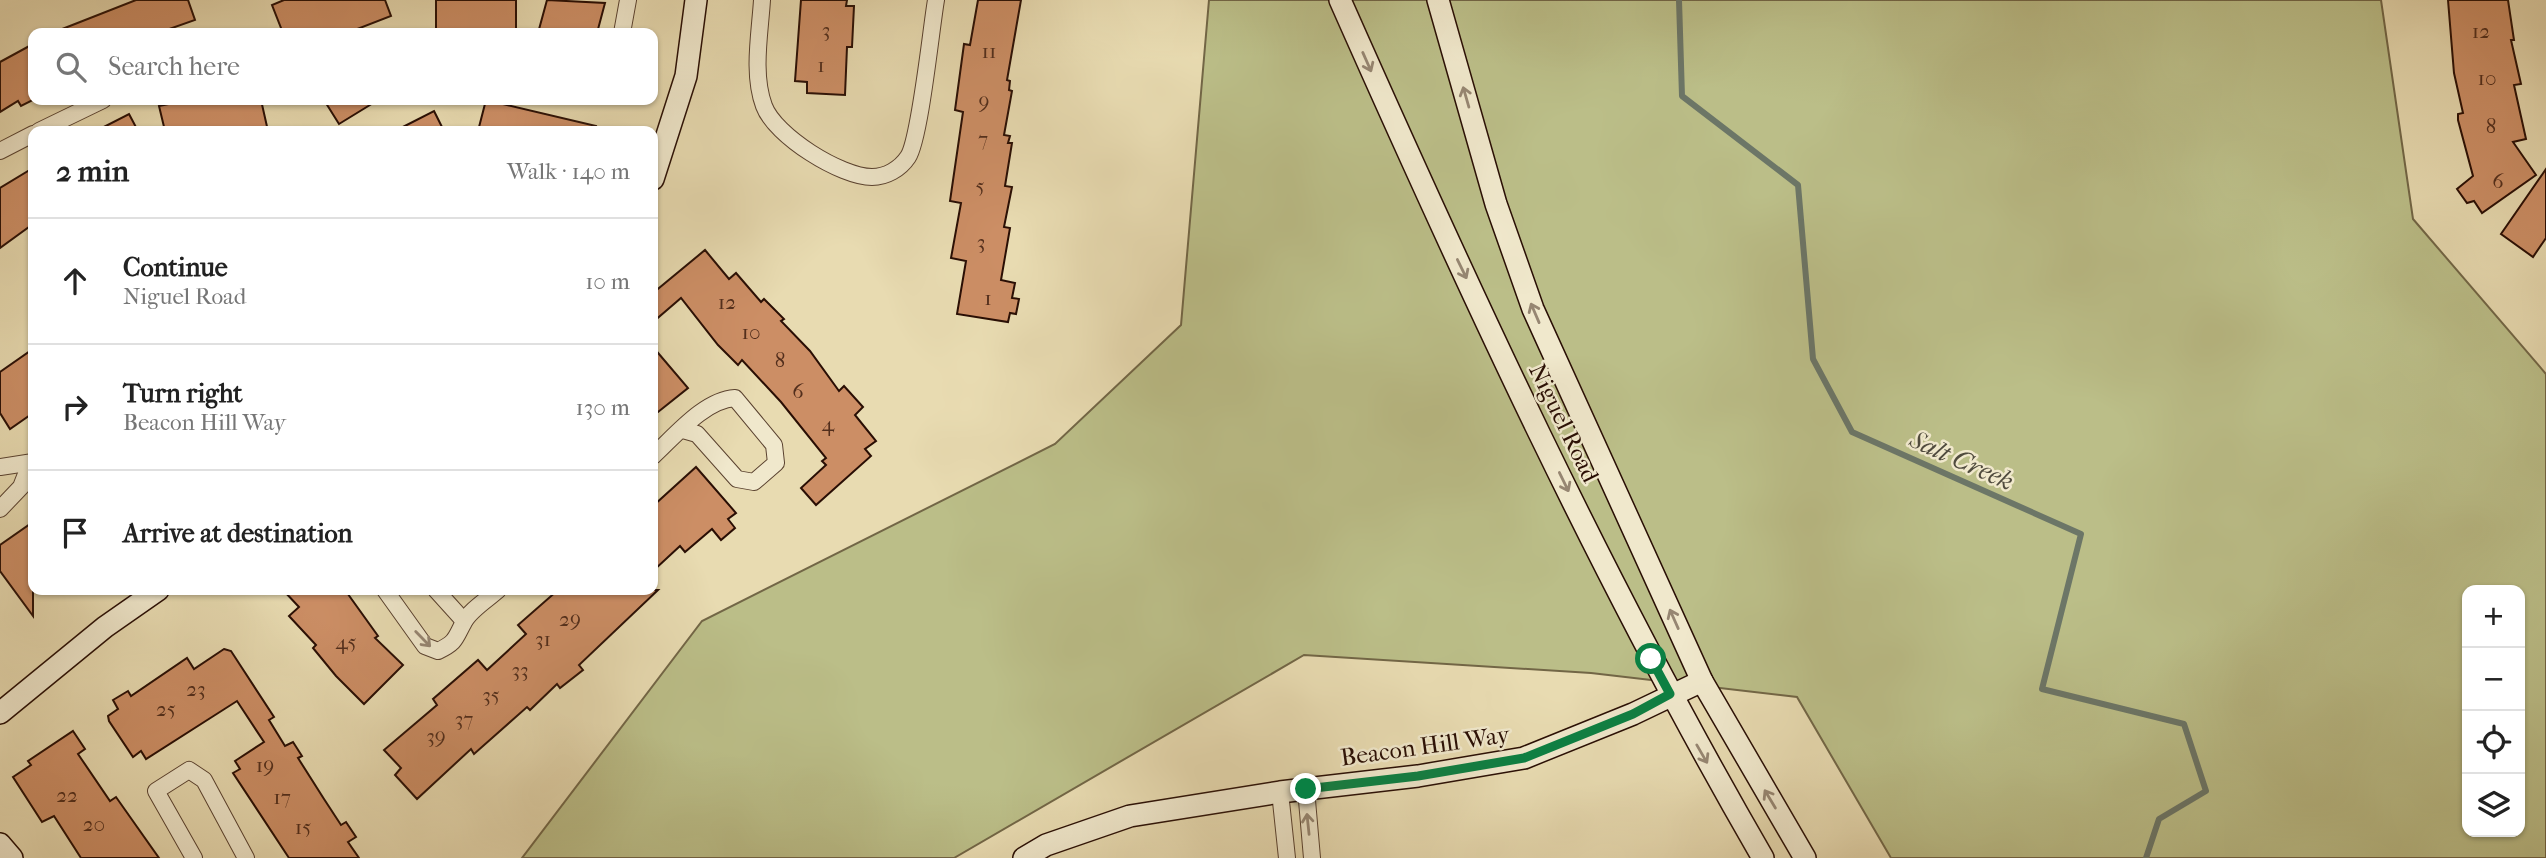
<!DOCTYPE html>
<meta charset="utf-8">
<style>
:root{--surface:#fff;--page:#f6f6f6;--text:#222;--muted:#767676;--line:#e0e0e0}
body{margin:0;font-family:"IM FELL French Canon",serif;background:var(--page);color:var(--text)}
.controls{position:absolute;right:21px;bottom:21px;display:grid;overflow:hidden;border-radius:14px;box-shadow:0 2px 5px #0004}
.controls button{width:63px;height:63px;display:grid;place-items:center;padding:0;border:0;border-bottom:2px solid var(--line);background:var(--surface);color:var(--text);font:35px sans-serif}
.stop{position:absolute;width:21px;height:21px;margin:-16px;border:5px solid #0b8043;border-radius:50%;background:#fff}
.stop.end{background:#0b8043;border-color:#fff;box-shadow:0 2px 7px #0008}
.list{margin:0;padding:0;list-style:none}
h2{display:flex;justify-content:space-between;align-items:center;height:91px;margin:0;padding:0 28px;font-size:30px}
h2 small{font-size:23px;font-weight:400;color:var(--muted)}
.list li{display:grid;grid-template-columns:46px 1fr auto;gap:21px;align-items:center;box-sizing:border-box;height:126px;padding:0 28px;border-top:2px solid var(--line)}
.list b{display:block;font-size:26px;white-space:nowrap}
.list p{margin:0;font-size:23px;white-space:nowrap;color:var(--muted)}
.list em{font-size:23px;font-style:normal;color:var(--muted)}
.icon{flex:none;width:38px;height:38px;fill:none;stroke:currentColor;stroke-width:2;stroke-linecap:round;stroke-linejoin:round}
.map{position:relative;flex:none;width:2546px;height:858px;overflow:hidden}
.search{position:absolute;background:var(--surface);box-shadow:0 2px 5px #0004;left:28px;top:28px;width:630px;height:77px;display:flex;align-items:center;gap:18px;box-sizing:border-box;padding:0 24px;border-radius:14px;color:var(--muted);font-size:26px}
.panel{position:absolute;background:var(--surface);box-shadow:0 2px 5px #0004;left:28px;top:126px;width:630px;height:469px;border-radius:14px}
.map>svg:first-child{display:block}
.green{fill:#bbbe88;stroke:#726646;stroke-width:2;fill-rule:evenodd}
.lines{fill:none;stroke-linecap:round;stroke-linejoin:round}
.stream{stroke:#6c7667;stroke-width:6}
.building{fill:#cc8e65;stroke:#290e04;stroke-width:2}
.street-casing{stroke:#59412f;stroke-width:18}
.secondary-casing{stroke:#290e04;stroke-width:24}
.street{stroke:#f0e8cc;stroke-width:16}
.secondary{stroke:#f0e8cc;stroke-width:21}
.oneway{stroke:#968672}
.route{stroke:#0b8043;stroke-width:9}
.labels{text-anchor:middle;stroke-width:5;stroke-linejoin:round;paint-order:stroke}
.number-label{font-size:21px;fill:#522e1c}
.street-label{font-size:24px;fill:#290e04;stroke:#f0e8cc}
.water-label{font-size:26px;font-style:italic;fill:#504b3e;stroke:#f0e8cc}
</style>
<div class="map">
<svg width="2546" height="858" viewBox="0 0 2546 858">
<rect width="100%" height="100%" fill="#e8dbb1"/>
<filter id="stains"><feTurbulence type="fractalNoise" baseFrequency=".00286" numOctaves="4"/><feColorMatrix values="0 0 0 0 .2 0 0 0 0 .09 0 0 0 0 .02 0 0 0 .5 -.17"/></filter>
<radialGradient id="worn" r=".72"><stop offset=".6" stop-color="#630" stop-opacity="0"/><stop offset="1" stop-color="#630" stop-opacity=".3"/></radialGradient>
<path class="green" d="M1209 0H2381L2413 219 2546 374V858H1891L1797 697 1591 673 1304 655 954 858H522L702 621 1055 444 1181 325ZM2467 590H2520V832H2467Z"/>
<g class="lines">
<path class="stream" d="M1679 0 1682 96 1798 185 1813 359 1852 432 2081 534 2042 689 2184 724 2206 791 2159 819 2146 858"/>
</g>
<g class="building">
<path d="M136 0H188L195 20 158 33H52Z"/>
<path d="M284 0H385L391 16 347 33H283L272 5Z"/>
<rect x="436" y="0" width="80" height="33"/>
<path d="M547 0 605 3 597 33H538Z"/>
<path d="M801 0H847L846 6H854L852 47H847L845 95 807 93V82L795 81Z"/>
<path d="M978 0H1021L1007 80 1010 81 1009 90 1012 91 1004 135 1010 136 1008 143H1012L1005 186 1012 187 1004 227 1010 228 1001 280 1015 283 1012 298 1019 299 1016 314 1010 313 1008 322 957 314 966 261 951 258 961 203 950 201 963 112 955 110 964 44 970 45Z"/>
<path d="M2448 0H2508L2514 40H2511L2521 84 2514 85 2526 139 2513 142 2536 175 2482 213 2474 201 2467 203 2457 189 2473 176 2458 120V114L2463 113 2454 73Z"/>
<path d="M33 44V100L21 106 18 101 0 112V62Z"/>
<path d="M188 100H261L268 131H165L159 106Z"/>
<path d="M324 100H378L339 124Z"/>
<path d="M486 100 596 126 595 131H478Z"/>
<path d="M434 111 444 131H395Z"/>
<path d="M129 114 138 131H96Z"/>
<path d="M33 168V224L0 248V188Z"/>
<path d="M2546 169V238L2533 257 2501 234Z"/>
<path d="M705 250 729 279 736 273 761 302 764 299 784 319 781 321 810 351 839 391 844 386 863 407 855 415 876 441 865 449 871 456 816 505 801 488 826 465 822 461 826 458 781 402 742 360 738 365 718 345 681 298 653 322V293Z"/>
<path d="M653 347 688 388 653 416Z"/>
<path d="M33 349V413L10 429 0 413V372Z"/>
<path d="M696 467 736 513 728 519 735 528 721 540 712 529 685 552 680 546 653 571V506Z"/>
<path d="M33 522V616L0 571V545Z"/>
<path d="M283 590H345L378 636 375 638 403 665 364 704 336 676 313 648 316 645 289 616 299 607Z"/>
<path d="M558 590H658L579 665 583 670 560 688 557 684 530 710 527 707 474 754 471 749 417 799 395 775 401 768 384 750 437 705 433 699 478 660 487 670 526 634 518 625Z"/>
<path d="M224 649 231 651 274 717 269 720 285 746 293 742 302 756 298 758 324 799 341 825 346 822 356 837 348 842 359 858H289L233 773 240 769 235 761 264 742 237 701 146 759 141 751 133 757 109 721 108 716 118 709 113 700 128 691 131 696 187 658 194 669Z"/>
<path d="M73 731 85 749 78 754 110 801 116 797 159 858H81L54 816 42 822 13 777 31 765 28 761Z"/>
</g>
<g class="lines">
<defs>
<g id="street">
<path d="M762 0C760 33 752 74 764 106 775 136 841 177 872 177 886 177 900 169 908 157 920 139 931 29 936 0"/>
<path d="M622 33 628 0"/>
<path d="M39 131 103 100"/>
<path d="M0 151 33 134"/>
<path d="M653 456C675 436 704 400 735 398L774 445 776 463 754 482 737 479 697 434 683 430"/>
<path d="M0 467 33 462"/>
<path d="M0 509 21 487 30 464"/>
<path d="M385 590 425 646 438 651C457 642 455 638 464 622 470 610 488 599 498 590"/>
<path d="M436 590 464 621"/>
<path d="M1306 789 1312 858"/>
<path d="M1280 792 1287 858"/>
<path d="M194 858 156 791 189 770 204 780 246 858"/>
</g>
<g id="secondary">
<path d="M1340 0C1469 291 1603 582 1763 858"/>
<path d="M1438 0 1496 204 1533 309 1702 681 1805 858"/>
<path d="M653 179 686 76 696 0"/>
<path d="M0 713 105 627 158 590"/>
<path d="M0 844 12 858"/>
<path d="M1024 858 1046 845 1130 816 1280 792 1418 776 1524 758 1633 714 1702 681"/>
</g>
</defs>
<use href="#street" class="street-casing"/>
<use href="#secondary" class="secondary-casing"/>
<use href="#street" class="street"/>
<use href="#secondary" class="secondary"/>
</g>
<defs><path id="oneway-shaft" d="M-6 0H5M1.5-3L5.5 0L1.5 3" fill="none" stroke-width="1.6" stroke-linecap="round" stroke-linejoin="round" transform="scale(1.75)"/></defs>
<g class="oneway">
<use href="#oneway-shaft" transform="translate(1367 62) rotate(66)"/>
<use href="#oneway-shaft" transform="translate(1466 97) rotate(-106)"/>
<use href="#oneway-shaft" transform="translate(1462 269) rotate(64)"/>
<use href="#oneway-shaft" transform="translate(1535 313) rotate(-113)"/>
<use href="#oneway-shaft" transform="translate(1564 482) rotate(64)"/>
<use href="#oneway-shaft" transform="translate(1674 619) rotate(-114)"/>
<use href="#oneway-shaft" transform="translate(423 639) rotate(46)"/>
<use href="#oneway-shaft" transform="translate(1702 754) rotate(60)"/>
<use href="#oneway-shaft" transform="translate(1770 799) rotate(-121)"/>
<use href="#oneway-shaft" transform="translate(1308 824) rotate(-96)"/>
</g>
<g class="lines">
<path class="route" d="M1306 789 1418 776 1524 758 1633 714 1670 694 1651 659"/>
</g>
<g class="labels">
<g class="number-label">
<text x="826" y="37">3</text>
<text x="2481" y="38">12</text>
<text x="989" y="58">11</text>
<text x="821" y="72">1</text>
<text x="2487" y="85">10</text>
<text x="984" y="108">9</text>
<text x="2491" y="133">8</text>
<text x="983" y="146">7</text>
<text x="2498" y="188">6</text>
<text x="980" y="193">5</text>
<text x="981" y="249">3</text>
<text x="988" y="305">1</text>
<text x="727" y="309">12</text>
<text x="751" y="339">10</text>
<text x="780" y="367">8</text>
<text x="798" y="398">6</text>
<text x="828" y="431">4</text>
<text x="570" y="626">29</text>
<text x="543" y="646">31</text>
<text x="346" y="649">45</text>
<text x="520" y="677">33</text>
<text x="196" y="696">23</text>
<text x="491" y="702">35</text>
<text x="166" y="716">25</text>
<text x="464" y="726">37</text>
<text x="436" y="743">39</text>
<text x="265" y="772">19</text>
<text x="67" y="802">22</text>
<text x="282" y="804">17</text>
<text x="94" y="831">20</text>
<text x="303" y="834">15</text>
</g>
<g class="street-label">
<text transform="translate(1564 423) rotate(64)" y="8">Niguel Road</text>
<text transform="translate(1425 746) rotate(-8)" y="8">Beacon Hill Way</text>
</g>
<g class="water-label">
<text transform="translate(1962 460) rotate(24)" y="9">Salt Creek</text>
</g>
</g>
<rect width="100%" height="100%" filter="url(#stains)"/>
<rect width="100%" height="100%" fill="url(#worn)"/>
</svg>
<div class="controls">
<button>+</button>
<button>−</button>
<button><svg class="icon" aria-label="locate" viewBox="0 0 24 24"><circle cx="12" cy="12" r="6"/><path d="M12 2v4M12 18v4M2 12h4M18 12h4"/></svg></button>
<button><svg class="icon" aria-label="layers" viewBox="0 0 24 24"><path d="M12 4l9 5-9 5-9-5zM3 14l9 5 9-5"/></svg></button>
</div>
<div class="stop" style="left:1651px;top:659px"></div>
<div class="stop end" style="left:1306px;top:789px"></div>
<div class="search"><svg class="icon" aria-label="search" viewBox="0 0 24 24"><circle cx="10" cy="10" r="6"/><path d="M15 15l6 6"/></svg>Search here</div>
<section class="panel">
<h2>2 min<small>Walk · 140 m</small></h2>
<ul class="list">
<li><svg class="icon" aria-label="ahead" viewBox="0 0 24 24"><path d="M12 20V5M6 11l6-6 6 6"/></svg><div><b>Continue</b><p>Niguel Road</p></div><em>10 m</em></li>
<li><svg class="icon" aria-label="right" viewBox="0 0 24 24"><path d="M7 20v-9h11M14 6l5 5-5 5"/></svg><div><b>Turn right</b><p>Beacon Hill Way</p></div><em>130 m</em></li>
<li><svg class="icon" aria-label="arrive" viewBox="0 0 24 24"><path d="M6 21V4h12l-3 4 3 4H6"/></svg><div><b>Arrive at destination</b></div></li>
</ul>
</section>
</div>
